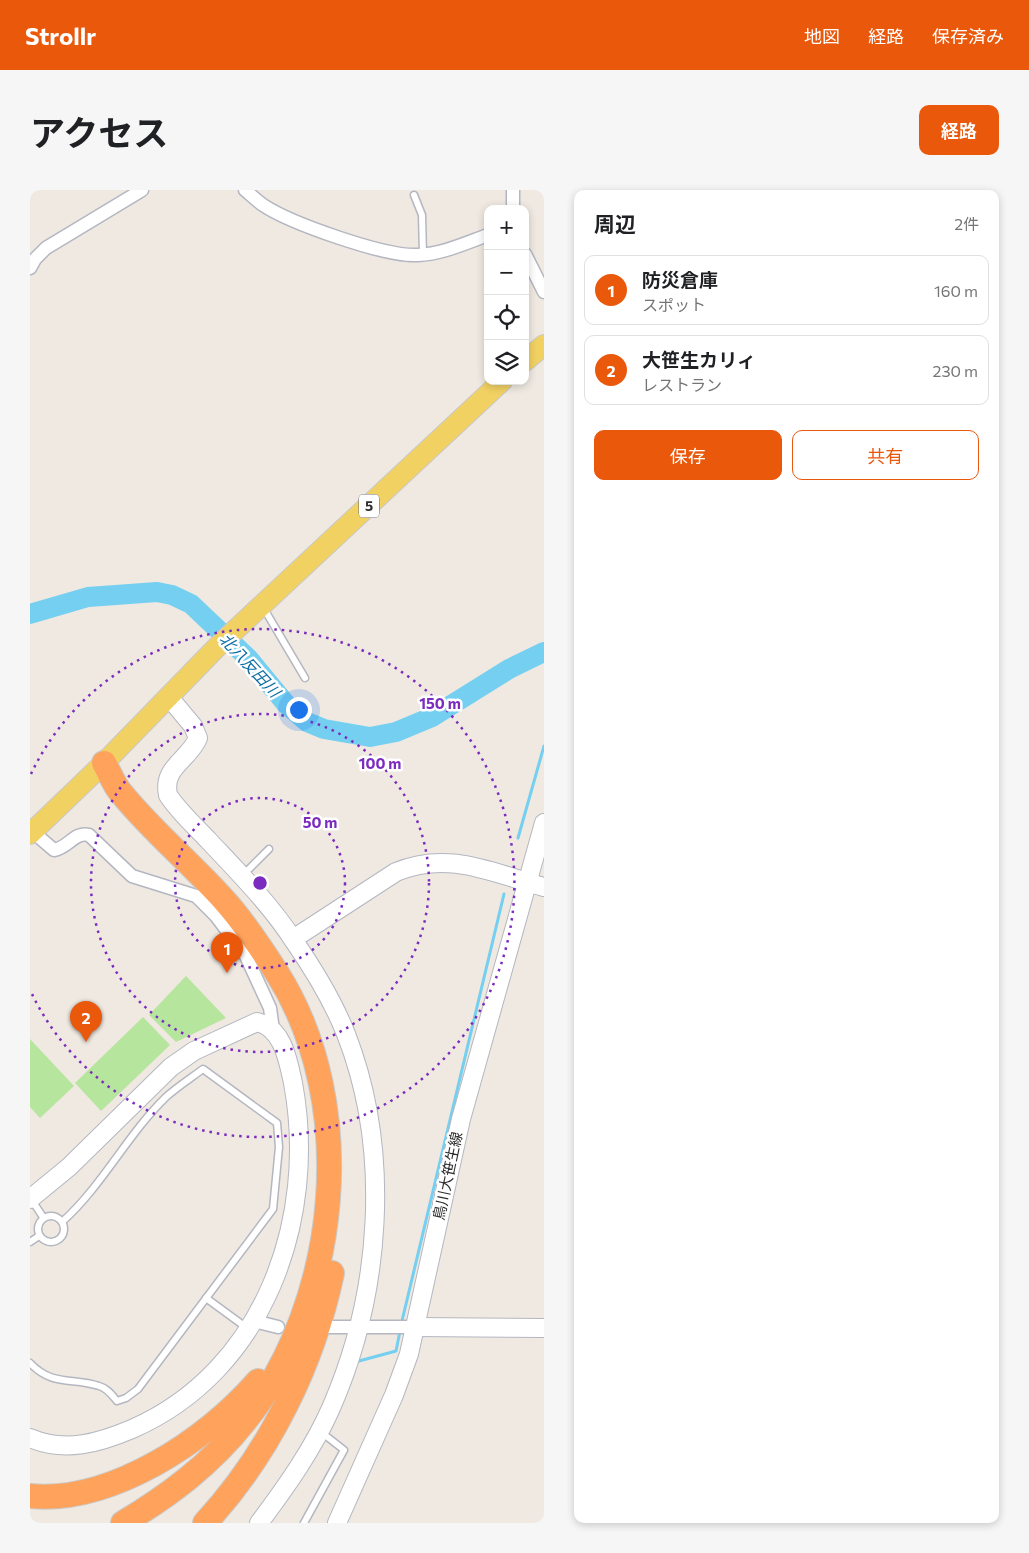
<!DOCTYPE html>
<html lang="ja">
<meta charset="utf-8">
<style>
:root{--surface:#fff;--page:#f6f6f6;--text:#202124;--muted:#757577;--line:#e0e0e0;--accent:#ea580c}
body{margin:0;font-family:Commissioner,"Noto Sans JP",sans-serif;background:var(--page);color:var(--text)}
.controls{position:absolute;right:15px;top:15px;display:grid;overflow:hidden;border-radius:10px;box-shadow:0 2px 8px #0003}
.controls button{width:45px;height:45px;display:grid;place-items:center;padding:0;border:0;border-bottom:1px solid var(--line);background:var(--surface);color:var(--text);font:25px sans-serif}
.you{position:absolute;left:268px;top:519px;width:18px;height:18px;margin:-12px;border:4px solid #fff;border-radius:50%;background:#1a73e8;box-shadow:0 0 0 8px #1a73e833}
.badge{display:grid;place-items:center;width:32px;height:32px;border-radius:50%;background:var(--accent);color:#fff;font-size:16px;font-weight:700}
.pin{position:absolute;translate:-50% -41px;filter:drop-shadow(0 1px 2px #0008)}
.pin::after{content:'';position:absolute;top:26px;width:18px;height:15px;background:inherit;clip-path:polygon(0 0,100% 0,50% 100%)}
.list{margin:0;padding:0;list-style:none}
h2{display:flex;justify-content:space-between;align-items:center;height:65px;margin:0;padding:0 20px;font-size:21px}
h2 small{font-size:16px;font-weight:400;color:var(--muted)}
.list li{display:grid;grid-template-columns:32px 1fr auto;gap:15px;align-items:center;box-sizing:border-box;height:70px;margin:0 10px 10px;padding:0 10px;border:1px solid var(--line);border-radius:10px}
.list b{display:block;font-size:19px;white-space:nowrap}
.list p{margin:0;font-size:16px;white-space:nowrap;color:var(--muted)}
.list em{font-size:16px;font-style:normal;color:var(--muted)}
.actions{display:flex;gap:10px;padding:15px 20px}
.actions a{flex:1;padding:11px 0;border:1px solid var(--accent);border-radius:10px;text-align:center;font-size:18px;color:var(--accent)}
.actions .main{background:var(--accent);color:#fff}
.icon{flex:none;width:28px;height:28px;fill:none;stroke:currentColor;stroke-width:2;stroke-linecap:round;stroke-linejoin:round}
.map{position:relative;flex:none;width:514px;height:1333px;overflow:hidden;border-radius:10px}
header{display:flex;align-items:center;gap:30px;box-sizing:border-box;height:70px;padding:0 25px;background:var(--accent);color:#fff}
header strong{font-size:24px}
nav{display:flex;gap:28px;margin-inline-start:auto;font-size:18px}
.intro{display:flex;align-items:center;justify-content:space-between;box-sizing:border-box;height:120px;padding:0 30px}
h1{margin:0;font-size:35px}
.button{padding:12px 22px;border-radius:10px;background:var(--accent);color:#fff;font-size:18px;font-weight:700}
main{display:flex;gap:30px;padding:0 30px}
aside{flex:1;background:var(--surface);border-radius:10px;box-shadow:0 2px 8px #0003}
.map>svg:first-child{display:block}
.green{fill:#b6e59e}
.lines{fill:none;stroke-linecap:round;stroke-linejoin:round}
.stream{stroke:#75cff0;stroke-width:3}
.river{stroke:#75cff0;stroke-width:20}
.lane-casing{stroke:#b4b7c1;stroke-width:9}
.street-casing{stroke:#b4b7c1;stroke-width:15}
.secondary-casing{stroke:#b4b7c1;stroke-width:20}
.primary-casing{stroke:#c9c9c9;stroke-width:22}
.highway-casing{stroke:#c9c9c9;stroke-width:26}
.lane{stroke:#fff;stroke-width:6}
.street{stroke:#fff;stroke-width:12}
.secondary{stroke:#fff;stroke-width:18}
.primary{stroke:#f2d163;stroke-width:20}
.highway{stroke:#ffa35c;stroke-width:24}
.ring{fill:none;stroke:#7b2cbf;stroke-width:2.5;stroke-dasharray:2.5 5}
.labels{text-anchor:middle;stroke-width:5;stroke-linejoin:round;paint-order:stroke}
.shield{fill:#fff;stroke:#6d6d6d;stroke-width:1}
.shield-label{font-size:14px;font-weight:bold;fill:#2e2e2e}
.street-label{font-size:15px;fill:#2e2e2e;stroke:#fff}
.water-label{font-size:16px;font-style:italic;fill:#0d6fa3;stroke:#fff}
.centre{fill:#7b2cbf;stroke:#fff;stroke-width:2.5}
.ring-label{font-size:15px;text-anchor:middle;font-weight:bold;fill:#7b2cbf;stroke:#fff;stroke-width:5;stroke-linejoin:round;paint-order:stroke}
</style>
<header>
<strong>Strollr</strong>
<nav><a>地図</a><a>経路</a><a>保存済み</a></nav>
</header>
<div class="intro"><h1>アクセス</h1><a class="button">経路</a></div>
<main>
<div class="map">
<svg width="514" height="1333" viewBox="0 0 514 1333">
<rect width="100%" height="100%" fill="#efe9e1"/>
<g class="green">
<path d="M156 786 196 828 146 852 119 825Z"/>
<path d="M113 827 140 855 71 921 45 893Z"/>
<path d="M0 849 44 896 10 928 0 917Z"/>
</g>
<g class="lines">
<g class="stream">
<path d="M488 648 514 556"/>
<path d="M371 1135 474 704"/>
<path d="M329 1171 366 1161 370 1141"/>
</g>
<path class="river" d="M0 424 58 407 127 402 142 405 161 414 219 469 256 514 277 532 294 539 340 547 366 542 402 527 479 479 514 462"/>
<defs>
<g id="lane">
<path d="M384 5 392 25 393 65"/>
<path d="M233 417 275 488"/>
<path d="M213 685 239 659"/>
<path d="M1 1009 13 1027"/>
<circle cx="21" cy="1039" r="13"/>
<path d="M0 1052 9 1046"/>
<path d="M176 1108 217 1138"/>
<path d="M0 1173C23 1197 42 1187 69 1196 77 1198 82 1205 87 1211L96 1208 108 1199 243 1019 249 957 247 933 173 879C161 888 147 897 136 907 97 945 73 995 32 1032"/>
<path d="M274 1333 314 1260 291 1242"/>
</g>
<g id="street">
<path d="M215 0C221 5 226 10 233 15 260 33 355 67 388 65 412 64 436 53 458 45"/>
<path d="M483 19V0"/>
<path d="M495 64 514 102"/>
<path d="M0 78 5 69 16 58 112 0"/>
<path d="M3 642 24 660C38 658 45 641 59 645L102 686 166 706 186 726 216 766 240 818 243 840"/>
<path d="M224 1131 248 1137"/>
<path d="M297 1137H386"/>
</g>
<g id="secondary">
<path d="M138 506 163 536 168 548C159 570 132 577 138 605 149 622 165 636 179 651 209 683 240 714 264 751 284 780 303 811 316 844 362 962 351 1104 301 1218 283 1259 256 1297 229 1333"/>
<path d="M263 749 366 682C419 660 462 683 514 697"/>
<path d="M0 1009 39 977 141 877 164 861 227 832C253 838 258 870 263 893 288 1028 235 1181 102 1239 69 1253 35 1263 0 1248"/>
<path d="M386 1137 514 1138"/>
<path d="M307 1333 364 1205 379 1164 431 929 514 633"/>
</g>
<g id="primary">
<path d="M495 171 514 155"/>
<path d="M0 644 74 573 186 458 472 191"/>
</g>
<g id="highway">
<path d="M74 573C80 583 84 596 92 604 123 642 161 673 194 710 214 732 231 758 247 783 330 914 310 1112 215 1231 181 1274 140 1305 93 1333"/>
<path d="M0 1306C81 1314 177 1250 228 1191"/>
<path d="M175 1333C239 1264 283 1174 302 1083"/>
</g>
</defs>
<use href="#lane" class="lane-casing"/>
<use href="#street" class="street-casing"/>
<use href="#secondary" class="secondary-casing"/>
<use href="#primary" class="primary-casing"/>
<use href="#highway" class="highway-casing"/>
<use href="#lane" class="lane"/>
<use href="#street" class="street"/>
<use href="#secondary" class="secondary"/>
<use href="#primary" class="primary"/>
<use href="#highway" class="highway"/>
</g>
<g class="ring">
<circle cx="230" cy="693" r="85"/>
<circle cx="230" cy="693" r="169"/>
<path d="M1 584A254 254 0 1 1 1 802"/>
</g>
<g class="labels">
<rect class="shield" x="329" y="304.5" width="20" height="23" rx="4"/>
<g class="shield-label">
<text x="339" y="321">5</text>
</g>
<g class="street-label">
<text transform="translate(418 986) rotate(-78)" y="5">鳥川大笹生線</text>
</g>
<g class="water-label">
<text transform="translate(220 475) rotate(47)" y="6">北八反田川</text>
</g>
</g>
<circle cx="230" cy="693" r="8" class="centre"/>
<g class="ring-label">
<text x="410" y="519">150 m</text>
<text x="350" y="579">100 m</text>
<text x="290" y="638">50 m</text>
</g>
</svg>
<div class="controls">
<button>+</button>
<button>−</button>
<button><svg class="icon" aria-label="locate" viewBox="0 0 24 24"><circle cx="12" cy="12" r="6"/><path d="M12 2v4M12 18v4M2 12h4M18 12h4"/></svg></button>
<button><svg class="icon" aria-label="layers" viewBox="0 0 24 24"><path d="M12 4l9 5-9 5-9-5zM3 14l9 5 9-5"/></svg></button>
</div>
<div class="you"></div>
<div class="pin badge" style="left:197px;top:783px">1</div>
<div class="pin badge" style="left:56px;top:852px">2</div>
</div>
<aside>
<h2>周辺<small>2件</small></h2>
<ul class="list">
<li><span class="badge">1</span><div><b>防災倉庫</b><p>スポット</p></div><em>160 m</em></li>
<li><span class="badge">2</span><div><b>大笹生カリィ</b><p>レストラン</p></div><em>230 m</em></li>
</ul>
<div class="actions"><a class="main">保存</a><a>共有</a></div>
</aside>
</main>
